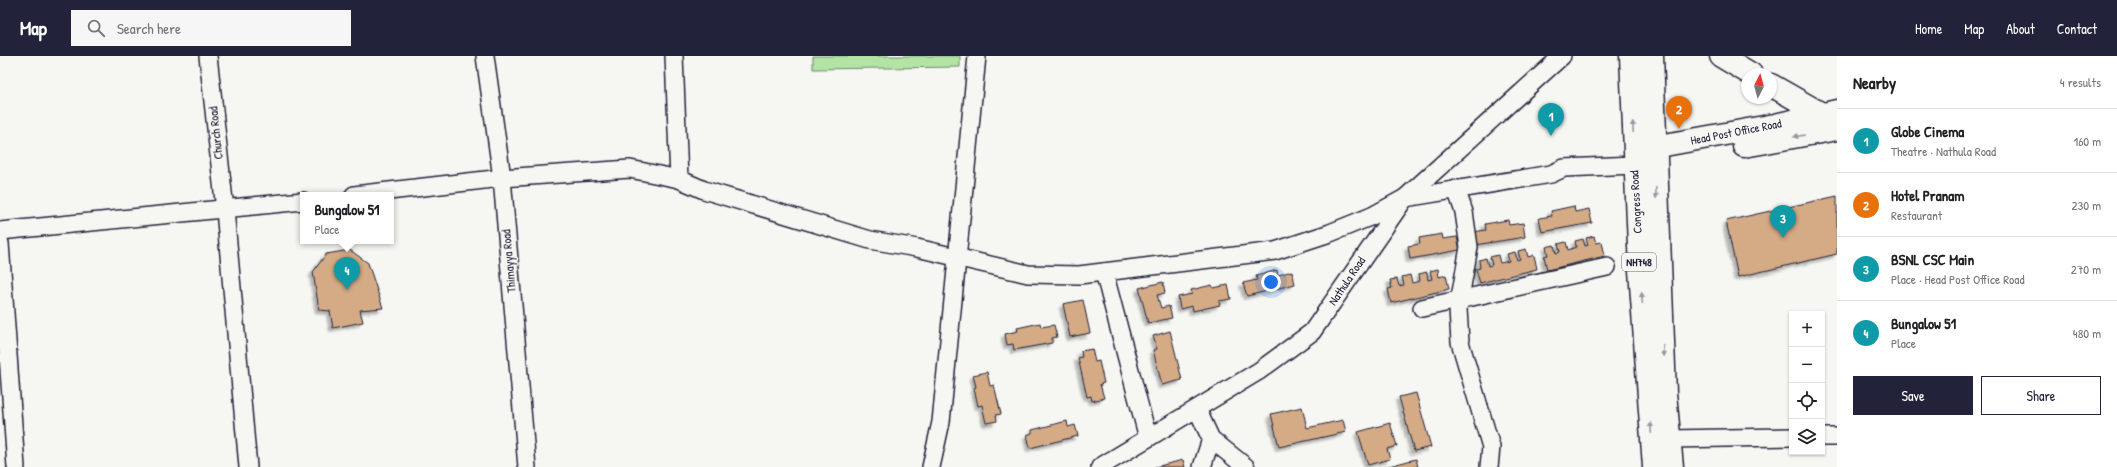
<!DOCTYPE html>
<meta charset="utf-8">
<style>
:root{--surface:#fff;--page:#f6f6f6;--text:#202124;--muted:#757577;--line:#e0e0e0;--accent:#22223b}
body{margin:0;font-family:"Patrick Hand",sans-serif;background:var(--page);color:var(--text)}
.controls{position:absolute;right:12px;bottom:12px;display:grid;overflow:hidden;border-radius:0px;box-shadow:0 1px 3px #0004}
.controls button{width:36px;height:36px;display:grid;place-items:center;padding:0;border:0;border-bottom:1px solid var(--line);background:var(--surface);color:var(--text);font:20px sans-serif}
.compass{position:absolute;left:1741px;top:12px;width:36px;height:36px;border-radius:50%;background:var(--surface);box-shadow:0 1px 3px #0004;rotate:6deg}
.you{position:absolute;left:1271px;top:226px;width:14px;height:14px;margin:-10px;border:3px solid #fff;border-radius:50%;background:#1a73e8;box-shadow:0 0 0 6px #1a73e833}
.badge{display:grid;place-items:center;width:26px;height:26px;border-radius:50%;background:var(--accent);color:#fff;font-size:13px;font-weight:700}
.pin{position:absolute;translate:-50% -33px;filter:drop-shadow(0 1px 2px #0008)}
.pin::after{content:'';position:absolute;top:21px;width:14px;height:12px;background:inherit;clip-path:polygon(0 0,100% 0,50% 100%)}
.popup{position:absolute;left:300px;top:136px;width:94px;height:52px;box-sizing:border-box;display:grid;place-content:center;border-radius:0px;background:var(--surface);filter:drop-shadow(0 1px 3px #0005);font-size:13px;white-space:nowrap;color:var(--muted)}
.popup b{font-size:15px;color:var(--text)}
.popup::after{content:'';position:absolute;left:50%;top:100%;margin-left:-8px;border:8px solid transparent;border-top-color:var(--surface)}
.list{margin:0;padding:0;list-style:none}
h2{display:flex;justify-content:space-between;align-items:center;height:52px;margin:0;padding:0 16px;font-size:17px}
h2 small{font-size:13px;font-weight:400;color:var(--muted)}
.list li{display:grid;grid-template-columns:26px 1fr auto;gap:12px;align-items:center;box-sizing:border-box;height:64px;padding:0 16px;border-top:1px solid var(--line)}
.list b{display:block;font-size:15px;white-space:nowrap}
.list p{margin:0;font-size:13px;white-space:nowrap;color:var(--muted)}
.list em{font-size:13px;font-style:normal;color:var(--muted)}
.actions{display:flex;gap:8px;padding:12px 16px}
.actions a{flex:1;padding:9px 0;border:1px solid var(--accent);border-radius:0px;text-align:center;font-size:14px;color:var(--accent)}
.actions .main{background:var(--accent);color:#fff}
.icon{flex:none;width:22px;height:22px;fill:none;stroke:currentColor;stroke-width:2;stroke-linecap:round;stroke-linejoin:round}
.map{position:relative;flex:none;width:1837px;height:411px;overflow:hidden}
header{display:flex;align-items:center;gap:24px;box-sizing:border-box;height:56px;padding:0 20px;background:var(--accent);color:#fff}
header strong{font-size:19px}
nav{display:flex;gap:22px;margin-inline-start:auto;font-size:14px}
.search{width:280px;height:36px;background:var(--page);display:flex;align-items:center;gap:10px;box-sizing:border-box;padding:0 14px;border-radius:0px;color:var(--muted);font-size:15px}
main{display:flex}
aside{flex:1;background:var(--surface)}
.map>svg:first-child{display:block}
.green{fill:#b3e4a4;stroke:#6a8370}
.building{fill:#d5ab86;stroke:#22223b;filter:url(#shadow)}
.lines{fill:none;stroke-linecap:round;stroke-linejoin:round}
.minor-casing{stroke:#22223b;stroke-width:20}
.major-casing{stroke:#22223b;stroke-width:25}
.highway-casing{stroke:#22223b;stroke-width:25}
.minor{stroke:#f6f6f2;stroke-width:17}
.major{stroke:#f6f6f2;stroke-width:22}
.highway{stroke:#f6f6f2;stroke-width:22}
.oneway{fill:#9797a0}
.labels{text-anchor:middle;stroke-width:3;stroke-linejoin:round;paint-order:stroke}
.shield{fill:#f6f6f2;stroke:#626272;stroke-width:1}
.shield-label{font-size:11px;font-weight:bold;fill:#22223b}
.street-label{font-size:12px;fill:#22223b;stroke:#f6f6f2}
</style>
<header>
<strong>Map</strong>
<div class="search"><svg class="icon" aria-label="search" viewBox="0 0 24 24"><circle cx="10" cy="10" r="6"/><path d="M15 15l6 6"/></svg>Search here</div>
<nav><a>Home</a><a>Map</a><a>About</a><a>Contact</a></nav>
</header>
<main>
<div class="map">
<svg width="1837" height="411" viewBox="0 0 1837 411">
<defs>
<filter id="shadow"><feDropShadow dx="-3.5" dy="3.5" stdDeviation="1" flood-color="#0004"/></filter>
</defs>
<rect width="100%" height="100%" fill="#f6f6f2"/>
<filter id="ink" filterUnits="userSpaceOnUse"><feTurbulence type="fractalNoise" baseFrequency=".025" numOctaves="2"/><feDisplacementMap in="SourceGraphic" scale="8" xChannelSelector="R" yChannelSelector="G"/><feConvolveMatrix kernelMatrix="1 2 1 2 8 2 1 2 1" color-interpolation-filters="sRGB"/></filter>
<g filter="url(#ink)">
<path class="green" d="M813 0H960V11L813 13Z"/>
<g class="building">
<path d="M1837 140V198L1738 221 1726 165Z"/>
<path d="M1574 150 1575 156 1589 153 1592 167 1542 176 1539 162 1552 160 1551 155Z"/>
<path d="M1508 164 1509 169 1523 167 1525 181 1475 189 1473 176 1486 174 1485 168Z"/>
<path d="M1442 178 1443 183 1457 181 1460 194 1410 203 1408 190 1420 188 1419 182Z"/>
<path d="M1594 180 1596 187 1602 186 1605 200 1547 214 1544 200 1548 199 1546 191 1554 189 1556 197 1560 196 1558 188 1566 186 1568 194 1576 191 1575 185 1583 183 1585 190 1588 189 1586 182Z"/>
<path d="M1526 193 1528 201 1534 199 1537 213 1480 227 1476 213 1480 212 1479 204 1486 202 1488 210 1492 209 1490 201 1498 199 1500 207 1509 205 1507 198 1515 196 1517 204 1520 203 1518 195Z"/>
<path d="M350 194 368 207 383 252 360 254 363 266 333 272 330 255 319 254 313 216 326 198Z"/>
<path d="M1438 213 1439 221 1446 219 1449 233 1391 247 1388 233 1392 232 1390 224 1397 223 1399 230 1404 229 1402 221 1410 219 1412 227 1420 225 1419 218 1427 216 1428 224 1432 223 1430 215Z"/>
<path d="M1277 214 1278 219 1292 215 1295 228 1247 240 1243 227 1257 224 1256 220Z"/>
<path d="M1163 226 1165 237 1157 239 1161 252 1169 250 1172 262 1148 267 1139 232Z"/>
<path d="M1212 229 1213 232 1228 229 1231 243 1219 245 1220 249 1193 255 1192 250 1180 253 1178 241 1192 238 1191 234Z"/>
<path d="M1083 244 1090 277 1070 281 1063 248Z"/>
<path d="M1040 267 1041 271 1054 269 1057 281 1052 282V287L1014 294 1013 288 1007 289 1005 278 1018 275 1017 272Z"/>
<path d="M1170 275 1182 324 1162 329 1153 294 1157 293 1153 280Z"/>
<path d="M1092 293 1095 306 1099 305 1104 327 1100 328 1104 342 1092 345 1091 340 1087 341 1078 302 1082 301 1081 295Z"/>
<path d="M987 316 990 330 994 329 1001 358 996 359 997 365 986 367 982 349 978 350 974 332 976 331 973 319Z"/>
<path d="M1416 337 1431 391 1414 395 1399 341Z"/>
<path d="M1302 351 1307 372 1343 364 1346 376 1279 391 1271 358Z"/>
<path d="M1067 365 1068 371 1075 369 1078 380 1030 392 1027 379 1032 377V374Z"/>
<path d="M1390 367 1397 390 1387 393 1390 403 1368 409 1358 376Z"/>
<path d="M1416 403 1418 411H1385Z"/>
<path d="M1183 404 1185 411H1155Z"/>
</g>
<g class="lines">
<defs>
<g id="minor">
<path d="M208 0 225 154 248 411"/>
<path d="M485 0 502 122 527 411"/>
<path d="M674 0 679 123"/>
<path d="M1456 133 1464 156 1469 191 1458 253 1460 286 1491 391 1489 411"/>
<path d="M354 139 502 122 630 113 679 123 704 134 870 184 917 192 1028 218 1079 219 1275 195 1330 177 1372 160 1405 142 1551 118 1564 112 1634 109"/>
<path d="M0 175 303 145"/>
<path d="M0 187 16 411"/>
<path d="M1104 216 1148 382"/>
<path d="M1422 252 1607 211"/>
<path d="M1197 353 1211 383 1246 411"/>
<path d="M1822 381H1837"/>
<path d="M1669 383 1792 381"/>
<path d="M931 411 941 366 977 0"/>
<path d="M1100 411 1259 315 1312 276 1405 142 1562 0"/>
<path d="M1202 411 1211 383"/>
</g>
<g id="major">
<path d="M1721 0 1751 18"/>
<path d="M1771 29 1822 58"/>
<path d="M1744 90 1837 73"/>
<path d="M1637 94 1775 69 1837 55"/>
</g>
<g id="highway">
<path d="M1631 0 1640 214 1654 411"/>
<path d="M1652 0 1665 337 1672 411"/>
</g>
</defs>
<use href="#minor" class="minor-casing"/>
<use href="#major" class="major-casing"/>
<use href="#highway" class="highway-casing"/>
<use href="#minor" class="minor"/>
<use href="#major" class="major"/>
<use href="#highway" class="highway"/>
</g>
<defs><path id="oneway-solid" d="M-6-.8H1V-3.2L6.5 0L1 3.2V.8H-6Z"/></defs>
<g class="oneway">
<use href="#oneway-solid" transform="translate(1633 71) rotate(-92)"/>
<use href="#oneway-solid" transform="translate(1799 80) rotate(170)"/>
<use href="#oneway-solid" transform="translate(1656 137) rotate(88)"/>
<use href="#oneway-solid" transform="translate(1642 242) rotate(-94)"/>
<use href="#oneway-solid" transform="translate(1663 295) rotate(87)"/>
<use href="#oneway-solid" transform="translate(1651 372) rotate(-94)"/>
</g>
</g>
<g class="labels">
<rect class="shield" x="1622" y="197" width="34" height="18" rx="3"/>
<g class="shield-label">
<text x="1639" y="210">NH748</text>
</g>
<g class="street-label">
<text transform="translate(1736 76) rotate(-11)" y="4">Head Post Office Road</text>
<text transform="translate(216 77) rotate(-96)" y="4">Church Road</text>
<text transform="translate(1636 146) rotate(-93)" y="4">Congress Road</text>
<text transform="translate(509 205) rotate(-95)" y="4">Thimayya Road</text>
<text transform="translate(1347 225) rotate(-56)" y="4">Nathula Road</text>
</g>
</g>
</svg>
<div class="controls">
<button>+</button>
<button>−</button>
<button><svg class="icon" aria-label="locate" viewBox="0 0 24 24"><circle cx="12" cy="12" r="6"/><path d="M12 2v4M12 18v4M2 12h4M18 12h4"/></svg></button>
<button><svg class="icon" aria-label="layers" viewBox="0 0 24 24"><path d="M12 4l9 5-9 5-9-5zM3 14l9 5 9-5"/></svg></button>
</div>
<svg class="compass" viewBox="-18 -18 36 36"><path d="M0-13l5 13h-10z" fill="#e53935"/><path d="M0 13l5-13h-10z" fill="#757577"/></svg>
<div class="you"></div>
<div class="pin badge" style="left:1551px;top:80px;background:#0f9aa8">1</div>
<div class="pin badge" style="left:1679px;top:73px;background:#e8710a">2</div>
<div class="pin badge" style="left:1783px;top:182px;background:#0f9aa8">3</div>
<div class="pin badge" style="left:347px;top:234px;background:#0f9aa8">4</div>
<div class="popup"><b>Bungalow 51</b>Place</div>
</div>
<aside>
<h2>Nearby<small>4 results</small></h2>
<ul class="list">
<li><span class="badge" style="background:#0f9aa8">1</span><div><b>Globe Cinema</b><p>Theatre · Nathula Road</p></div><em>160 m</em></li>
<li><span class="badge" style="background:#e8710a">2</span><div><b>Hotel Pranam</b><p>Restaurant</p></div><em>230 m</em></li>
<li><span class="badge" style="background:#0f9aa8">3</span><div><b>BSNL CSC Main</b><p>Place · Head Post Office Road</p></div><em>270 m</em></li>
<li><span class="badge" style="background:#0f9aa8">4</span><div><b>Bungalow 51</b><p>Place</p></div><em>480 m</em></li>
</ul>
<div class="actions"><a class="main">Save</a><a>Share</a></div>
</aside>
</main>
